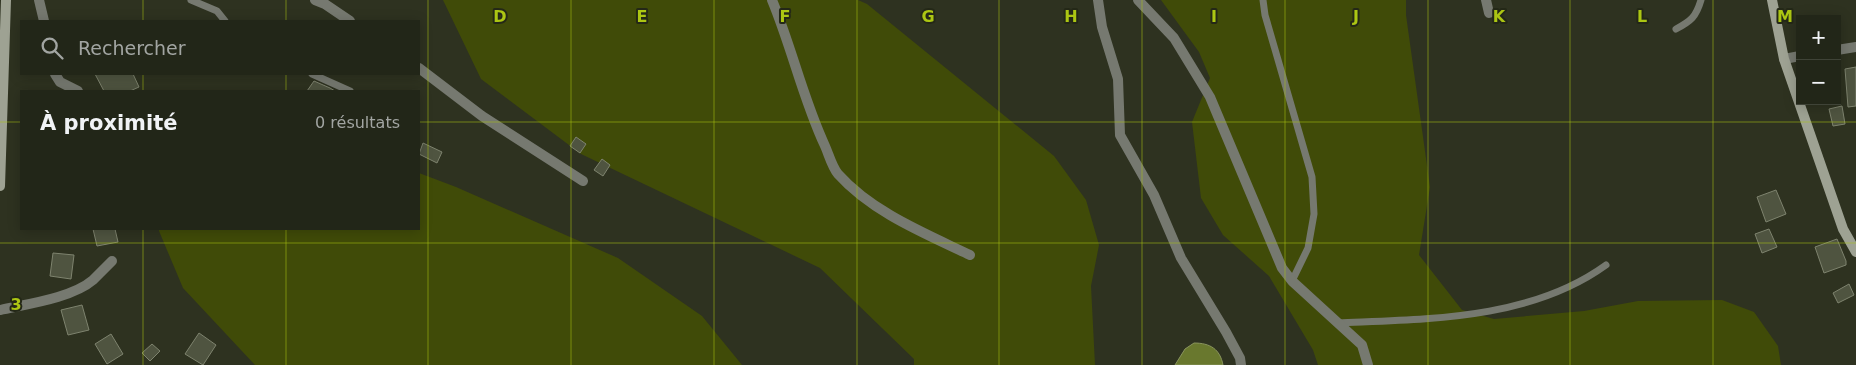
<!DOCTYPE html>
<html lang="fr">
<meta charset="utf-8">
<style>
:root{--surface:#222618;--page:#2e3225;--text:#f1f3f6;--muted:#a2a5a2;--line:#3f4337}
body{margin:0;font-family:"DejaVu Sans",sans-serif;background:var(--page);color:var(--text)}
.controls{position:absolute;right:15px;top:15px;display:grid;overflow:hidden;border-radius:0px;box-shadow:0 2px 12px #0003}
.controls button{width:45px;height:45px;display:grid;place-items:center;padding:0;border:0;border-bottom:1px solid var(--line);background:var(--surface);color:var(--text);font:25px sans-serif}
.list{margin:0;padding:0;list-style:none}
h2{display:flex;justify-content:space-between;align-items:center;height:65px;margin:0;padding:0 20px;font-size:21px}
h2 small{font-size:16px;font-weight:400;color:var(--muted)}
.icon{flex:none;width:28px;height:28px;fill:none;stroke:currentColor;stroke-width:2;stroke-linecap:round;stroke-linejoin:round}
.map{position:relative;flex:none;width:1856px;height:365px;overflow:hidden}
.search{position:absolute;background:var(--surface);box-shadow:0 2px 12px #0003;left:20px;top:20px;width:400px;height:55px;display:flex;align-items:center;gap:12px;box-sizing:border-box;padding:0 18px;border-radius:0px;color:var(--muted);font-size:19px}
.panel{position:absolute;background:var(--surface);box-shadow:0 2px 12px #0003;left:20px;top:90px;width:400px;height:140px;border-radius:0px}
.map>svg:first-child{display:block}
.green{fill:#404b08}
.water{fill:#69782e;stroke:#89945d}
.building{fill:#4f5440;stroke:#7e836e}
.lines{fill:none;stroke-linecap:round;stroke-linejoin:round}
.lane{stroke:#767970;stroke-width:7}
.street{stroke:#767970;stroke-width:10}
.secondary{stroke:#9ea293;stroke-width:10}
.grid{fill:none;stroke:#acc613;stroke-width:1;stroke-opacity:0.55}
.grid-label{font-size:16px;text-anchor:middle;font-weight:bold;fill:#acc613;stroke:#242817;stroke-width:4;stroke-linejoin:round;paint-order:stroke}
</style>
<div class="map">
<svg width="1856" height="365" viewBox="0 0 1856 365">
<rect width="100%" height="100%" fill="#2e3220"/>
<g class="green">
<path d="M443 0H858L867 4 1054 156 1086 200 1099 245 1091 286 1095 365H914V359L820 268 581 154 481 79Z"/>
<path d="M1161 0H1406V15L1430 187 1419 255 1462 310 1494 319 1584 311 1638 301 1722 300 1754 312 1778 346 1781 365H1318L1313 350 1269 276 1223 235 1201 198 1192 122 1210 78 1199 52Z"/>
<path d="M419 173 456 187 618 258 702 316 742 365H255L183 288 159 231V229H419Z"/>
</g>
<path class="water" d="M1194 343C1210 343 1220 349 1223 365H1175L1185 349Z"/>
<g class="building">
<path d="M1856 67V106L1848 107 1845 69Z"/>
<path d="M95 74H133L139 87 130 91H104Z"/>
<path d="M314 81 330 88 335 91H307Z"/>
<path d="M1842 106 1845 124 1833 126 1829 109Z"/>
<path d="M576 137 586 144 580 153 570 146Z"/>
<path d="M423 143 442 152 437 163 419 154Z"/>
<path d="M602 159 610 165 603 176 594 170Z"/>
<path d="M1776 190 1786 214 1766 222 1757 197Z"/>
<path d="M93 229H115L118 242 97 246Z"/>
<path d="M1769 229 1777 247 1762 253 1755 234Z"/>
<path d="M1837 239 1846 261V265L1824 273 1815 247Z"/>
<path d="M53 253 74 255 71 279 50 276Z"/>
<path d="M1849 284 1854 295 1838 303 1833 293Z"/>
<path d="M82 305 89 330 68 335 61 310Z"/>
<path d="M199 333 216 345 203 365 185 354Z"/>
<path d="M111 334 123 354 107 364 95 344Z"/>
<path d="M152 344 160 351 150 361 142 353Z"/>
</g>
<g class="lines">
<g class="lane">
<path d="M191 0 217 11 225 21"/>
<path d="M1263 0 1265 15 1312 177 1314 214 1308 248 1292 281"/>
<path d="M1676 29C1691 21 1696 17 1701 0"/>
<path d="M312 74 350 91"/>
<path d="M1338 323C1428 319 1530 320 1606 265"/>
</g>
<g class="street">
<path d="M39 0 44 21"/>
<path d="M315 0 325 4 350 21"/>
<path d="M772 0C792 48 803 99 825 146 829 155 832 167 838 174 872 212 924 233 970 255"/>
<path d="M1098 0 1102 27 1118 79 1120 135 1154 195 1181 258 1226 332 1240 358 1241 365"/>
<path d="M1138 0 1174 38 1210 97 1282 268 1292 281 1362 345 1368 365"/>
<path d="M1486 0 1489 13"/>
<path d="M1837 50 1856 47"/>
<path d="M1784 59 1800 56"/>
<path d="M419 68 482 116 583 181"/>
<path d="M55 74 60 82 78 91"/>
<path d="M0 310C27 304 72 298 93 280 99 274 106 267 112 261"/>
</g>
<g class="secondary">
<path d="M1772 0 1784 59 1843 229 1856 252"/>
<path d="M0 186 6 0"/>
</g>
</g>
<path class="grid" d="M143 0V21M286 0V21M428 0V365M571 0V365M714 0V365M857 0V365M999 0V365M1142 0V365M1285 0V365M1428 0V365M1570 0V365M1713 0V365M143 74V91M286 74V91M0 122H21M419 122H1856M143 229V365M286 229V365M0 243H1856"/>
<g class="grid-label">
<text x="500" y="22">D</text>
<text x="642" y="22">E</text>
<text x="785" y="22">F</text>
<text x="928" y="22">G</text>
<text x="1071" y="22">H</text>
<text x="1214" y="22">I</text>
<text x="1356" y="22">J</text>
<text x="1499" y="22">K</text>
<text x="1642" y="22">L</text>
<text x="1785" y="22">M</text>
<text x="16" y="310">3</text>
</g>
</svg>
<div class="controls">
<button>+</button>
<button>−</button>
</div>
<div class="search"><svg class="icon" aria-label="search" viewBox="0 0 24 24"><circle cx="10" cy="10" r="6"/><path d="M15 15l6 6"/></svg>Rechercher</div>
<section class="panel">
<h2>À proximité<small>0 résultats</small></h2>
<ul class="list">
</ul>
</section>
</div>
